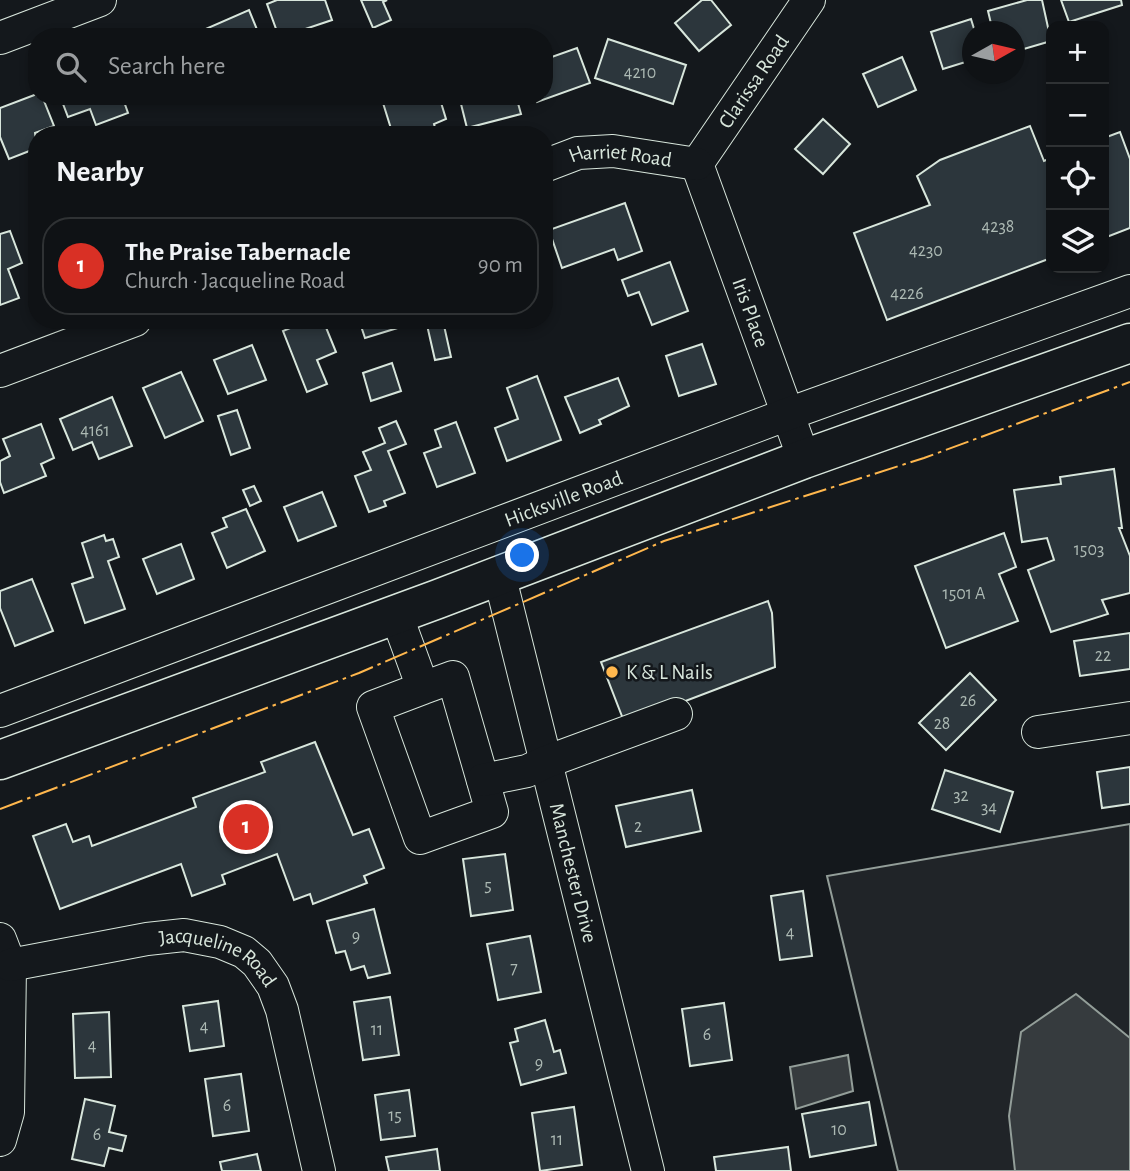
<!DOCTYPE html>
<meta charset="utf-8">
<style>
:root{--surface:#0f1215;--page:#181b1e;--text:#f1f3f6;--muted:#9b9ea0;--line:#2f3234;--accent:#d93025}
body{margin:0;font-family:"Alegreya Sans",sans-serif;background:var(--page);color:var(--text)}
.controls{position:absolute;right:21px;top:21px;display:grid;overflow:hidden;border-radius:14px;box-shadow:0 4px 10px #0003}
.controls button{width:63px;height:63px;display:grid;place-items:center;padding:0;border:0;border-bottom:2px solid var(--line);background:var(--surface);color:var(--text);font:35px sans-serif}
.compass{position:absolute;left:962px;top:21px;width:63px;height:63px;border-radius:50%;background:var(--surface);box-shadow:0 4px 10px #0003;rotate:82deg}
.you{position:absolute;left:523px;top:556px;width:24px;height:24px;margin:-18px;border:5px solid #fff;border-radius:50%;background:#1a73e8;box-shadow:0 0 0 10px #1a73e833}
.badge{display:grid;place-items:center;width:46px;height:46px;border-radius:50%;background:var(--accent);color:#fff;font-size:23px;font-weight:700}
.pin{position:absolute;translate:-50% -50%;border:4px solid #fff;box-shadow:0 2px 7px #0006}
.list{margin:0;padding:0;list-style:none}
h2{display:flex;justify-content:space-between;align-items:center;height:91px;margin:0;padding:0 28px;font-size:30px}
h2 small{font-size:23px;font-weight:400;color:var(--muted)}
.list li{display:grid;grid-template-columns:46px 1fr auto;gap:21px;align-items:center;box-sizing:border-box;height:98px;margin:0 14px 14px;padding:0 14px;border:2px solid var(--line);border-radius:28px}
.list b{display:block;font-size:26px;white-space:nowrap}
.list p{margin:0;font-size:23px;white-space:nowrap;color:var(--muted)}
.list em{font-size:23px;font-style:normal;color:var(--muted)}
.icon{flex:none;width:38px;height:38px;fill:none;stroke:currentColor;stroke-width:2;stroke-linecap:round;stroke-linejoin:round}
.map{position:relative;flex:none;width:1130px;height:1171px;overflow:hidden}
.search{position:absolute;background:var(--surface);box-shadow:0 4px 10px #0003;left:28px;top:28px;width:525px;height:77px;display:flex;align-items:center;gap:18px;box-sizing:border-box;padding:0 24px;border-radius:28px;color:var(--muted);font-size:26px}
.panel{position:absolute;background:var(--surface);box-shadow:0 4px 10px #0003;left:28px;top:126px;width:525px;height:203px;border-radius:28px}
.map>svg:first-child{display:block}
.green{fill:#202428;stroke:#939e99;stroke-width:2}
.water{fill:#363b3e;stroke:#939e99;stroke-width:2}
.building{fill:#2c363c;stroke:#d8e6dc;stroke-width:2}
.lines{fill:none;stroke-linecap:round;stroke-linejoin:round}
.minor-casing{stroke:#d8e6dc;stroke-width:34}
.major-casing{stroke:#d8e6dc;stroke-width:41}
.minor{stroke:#14181c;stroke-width:32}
.major{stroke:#14181c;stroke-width:38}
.power{stroke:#ffb74d;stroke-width:2;stroke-dasharray:24 5 3.5 5;stroke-linecap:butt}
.poi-dot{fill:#ffb74d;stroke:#14181c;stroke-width:2.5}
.labels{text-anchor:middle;stroke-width:5;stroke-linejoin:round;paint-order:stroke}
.number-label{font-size:18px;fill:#adbab4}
.street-label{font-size:21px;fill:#d8e6dc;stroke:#14181c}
.poi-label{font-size:21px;fill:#d8e6dc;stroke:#14181c;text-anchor:start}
</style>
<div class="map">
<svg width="1130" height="1171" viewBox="0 0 1130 1171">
<rect width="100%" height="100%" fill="#14181c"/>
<path class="green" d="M1130 824V1171H898L827 876Z"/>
<g class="water">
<path d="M1076 994 1130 1038V1171H1015L1009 1116 1021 1032Z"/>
<path d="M848 1055 853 1091 796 1109 790 1067Z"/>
</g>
<g class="building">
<path d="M277 0H325L332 20 296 32 298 37H279L267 4Z"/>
<path d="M361 0H387L383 2 391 20 373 28Z"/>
<path d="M702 0H711L731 25 699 51 675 23Z"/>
<path d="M1027 0H1042L1051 41 1017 51 1014 32H993L988 11Z"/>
<path d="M1061 0H1121L1122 5 1069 22Z"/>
<path d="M249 10 260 37H203L201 31Z"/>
<path d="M971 19 975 32H972V60L943 69 931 32Z"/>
<path d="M608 39 686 65 673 104 595 78Z"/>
<path d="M544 45 549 58 577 48 590 83 537 102 535 96H544Z"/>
<path d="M902 57 916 90 878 107 863 74Z"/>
<path d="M37 94V96H42L54 126 35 133 37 148 9 159 0 137V108Z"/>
<path d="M60 96H122L128 113 96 125 90 109 68 117Z"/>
<path d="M404 96H439L446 119 434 124 437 135H393L383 103Z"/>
<path d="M459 96H516L521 114 467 128Z"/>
<path d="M823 119 850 144 823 174 795 149Z"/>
<path d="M1030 126 1044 161 1051 158V258L887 320 854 233 930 205 917 176 940 160Z"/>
<path d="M1120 132 1130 159V228L1104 238V138Z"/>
<path d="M625 203 642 251 618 260 614 249 562 268 549 230Z"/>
<path d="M10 231 22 263 8 269 19 298 0 305V234Z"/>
<path d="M670 262 688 311 652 325 639 292 628 296 622 280Z"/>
<path d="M309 320H323L336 352 317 360 327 384 307 392 283 331Z"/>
<path d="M359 320H402L404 326 365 338Z"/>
<path d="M443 321 451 357 435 360 427 325Z"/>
<path d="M702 344 716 384 679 396 666 356Z"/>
<path d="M252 345 266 380 228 394 214 360Z"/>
<path d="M392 363 401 391 371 401 363 373Z"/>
<path d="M181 372 203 421 165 438 143 388Z"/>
<path d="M537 376 561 440 507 461 495 428 518 419 507 388Z"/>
<path d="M618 378 629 406 599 420 601 424 580 433 565 397Z"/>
<path d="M112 397 132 446 99 459 92 442 73 450 60 419Z"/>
<path d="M237 410 250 448 231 455 218 416Z"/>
<path d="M396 421 406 444 388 451 405 493 384 501 386 506 369 512 355 476 371 470 363 452 385 443 379 428Z"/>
<path d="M456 422 475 473 437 487 424 453 441 447 435 430Z"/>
<path d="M41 424 54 458 41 464 46 476 4 493 0 482V461L10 456 3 439Z"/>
<path d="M1114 469 1122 528H1119L1130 556V593L1102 600 1108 614 1051 632 1028 570 1054 560 1047 538 1022 542 1014 490 1061 484 1060 477Z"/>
<path d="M254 486 261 501 250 506 243 490Z"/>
<path d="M322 492 336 526 298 541 284 507Z"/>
<path d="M246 509 265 551 227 568 212 533 227 527 223 518Z"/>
<path d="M1004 533 1016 567 999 574 1018 621 946 648 915 566Z"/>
<path d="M104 535 106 541 113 539 119 557 108 561 125 609 85 623 72 584 93 577 82 543Z"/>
<path d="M181 544 194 579 157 594 143 559Z"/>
<path d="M32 579 53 631 15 646 0 608V591Z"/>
<path d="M768 601 772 613 775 667 625 724 601 662Z"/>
<path d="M1130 633V669L1080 676 1074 641Z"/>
<path d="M970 673 996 700 946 750 919 723Z"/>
<path d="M315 742 353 835 369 829 384 868 364 876 367 883 313 904 310 894 294 900 277 854 222 875 225 884 192 896 181 864 60 909 33 836 66 824 73 842 89 836 92 846 196 807 193 798 265 772 261 762Z"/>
<path d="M1130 767V804L1102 808 1097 772Z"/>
<path d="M945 770 1013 792 1000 832 932 809Z"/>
<path d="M692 790 701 831 626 847 616 806Z"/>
<path d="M505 854 513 910 471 916 463 859Z"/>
<path d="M803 891 812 956 780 960 771 896Z"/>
<path d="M374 909 390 973 368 978 364 966 351 970 345 951 336 953 327 921Z"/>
<path d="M530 936 541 992 498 1000 487 944Z"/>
<path d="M390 997 399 1055 363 1060 354 1002Z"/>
<path d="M218 1001 224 1046 190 1051 183 1006Z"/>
<path d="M724 1003 732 1060 690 1066 682 1009Z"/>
<path d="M109 1012 111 1077 75 1078 73 1014Z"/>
<path d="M545 1020 554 1052 560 1050 566 1073 521 1085 510 1043 518 1041 515 1029Z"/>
<path d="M241 1074 249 1131 213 1136 205 1079Z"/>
<path d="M409 1090 415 1136 381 1140 375 1095Z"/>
<path d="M85 1099 115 1106 109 1132 126 1136 122 1151 109 1148 104 1166 72 1159Z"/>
<path d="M869 1102 876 1145 810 1157 802 1114Z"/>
<path d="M574 1107 582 1165 540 1171 532 1113Z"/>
<path d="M788 1147 791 1171H716L714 1157Z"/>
<path d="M437 1149 440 1171H389L386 1157Z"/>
<path d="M257 1154 261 1171H222L220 1162Z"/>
</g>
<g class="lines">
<defs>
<g id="minor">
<path d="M0 38 100 0"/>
<path id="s1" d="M697 164 804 459"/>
<path id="s2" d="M697 164 809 0"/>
<path id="s3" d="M544 166 578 153 613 151 697 164"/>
<path d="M0 371 135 320"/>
<path id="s4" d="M499 574 648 1171"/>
<path d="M396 614 423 688 453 677 492 812 420 838 373 707 423 688"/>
<path id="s5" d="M0 711 788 414 1130 291"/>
<path d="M1038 732 1130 718"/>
<path d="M483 780 527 771 546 762 676 714"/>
<path d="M0 939 10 965 8 1112 0 1140"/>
<path id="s6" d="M10 965 147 939 184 935 220 942 244 952 257 963 273 986 282 1010 319 1171"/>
</g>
<path id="major" d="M0 760 438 599 804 459 1130 343"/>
</defs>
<use href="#minor" class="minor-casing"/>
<use href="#major" class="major-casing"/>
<use href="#minor" class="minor"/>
<use href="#major" class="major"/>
<path class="power" d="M0 809 359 673 664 541 924 458 1130 382"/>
</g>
<circle class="poi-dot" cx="612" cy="672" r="7"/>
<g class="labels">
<g class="number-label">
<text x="640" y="78">4210</text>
<text x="998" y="232">4238</text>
<text x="926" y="256">4230</text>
<text x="907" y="299">4226</text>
<text x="95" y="436">4161</text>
<text x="1089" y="555">1503</text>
<text x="964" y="599">1501 A</text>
<text x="1103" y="661">22</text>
<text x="968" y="706">26</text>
<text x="942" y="729">28</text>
<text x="961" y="801">32</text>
<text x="989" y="813">34</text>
<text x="638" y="832">2</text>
<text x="488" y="891">5</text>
<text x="790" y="938">4</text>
<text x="356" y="942">9</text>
<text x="514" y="974">7</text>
<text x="204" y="1032">4</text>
<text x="377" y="1035">11</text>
<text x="707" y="1040">6</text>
<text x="92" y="1051">4</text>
<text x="539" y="1069">9</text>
<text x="227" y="1111">6</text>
<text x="395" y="1121">15</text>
<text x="839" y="1135">10</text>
<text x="97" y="1140">6</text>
<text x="557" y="1145">11</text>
</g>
<g class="street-label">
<text dy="7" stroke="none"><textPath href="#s2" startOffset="100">Clarissa Road</textPath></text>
<text dy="7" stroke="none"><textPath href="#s3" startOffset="79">Harriet Road</textPath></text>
<text dy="7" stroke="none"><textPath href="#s1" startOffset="158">Iris Place</textPath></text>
<text dy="7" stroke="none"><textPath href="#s5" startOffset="602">Hicksville Road</textPath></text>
<text dy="7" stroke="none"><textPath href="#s4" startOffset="308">Manchester Drive</textPath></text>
<text dy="7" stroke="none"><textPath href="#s6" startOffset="217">Jacqueline Road</textPath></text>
</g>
<g class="poi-label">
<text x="626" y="679">K &amp; L Nails</text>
</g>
</g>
</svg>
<div class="controls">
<button>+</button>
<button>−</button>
<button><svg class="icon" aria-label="locate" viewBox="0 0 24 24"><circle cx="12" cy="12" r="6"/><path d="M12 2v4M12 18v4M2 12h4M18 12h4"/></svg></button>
<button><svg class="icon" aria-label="layers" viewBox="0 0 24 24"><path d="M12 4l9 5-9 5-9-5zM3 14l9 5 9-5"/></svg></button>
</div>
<svg class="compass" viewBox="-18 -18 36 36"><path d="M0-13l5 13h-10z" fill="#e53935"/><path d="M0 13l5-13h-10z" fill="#9b9ea0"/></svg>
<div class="you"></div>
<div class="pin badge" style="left:246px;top:827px">1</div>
<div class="search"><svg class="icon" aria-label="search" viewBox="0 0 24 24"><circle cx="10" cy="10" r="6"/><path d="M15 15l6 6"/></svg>Search here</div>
<section class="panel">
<h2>Nearby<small></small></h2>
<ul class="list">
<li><span class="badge">1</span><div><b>The Praise Tabernacle</b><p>Church · Jacqueline Road</p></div><em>90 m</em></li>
</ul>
</section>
</div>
